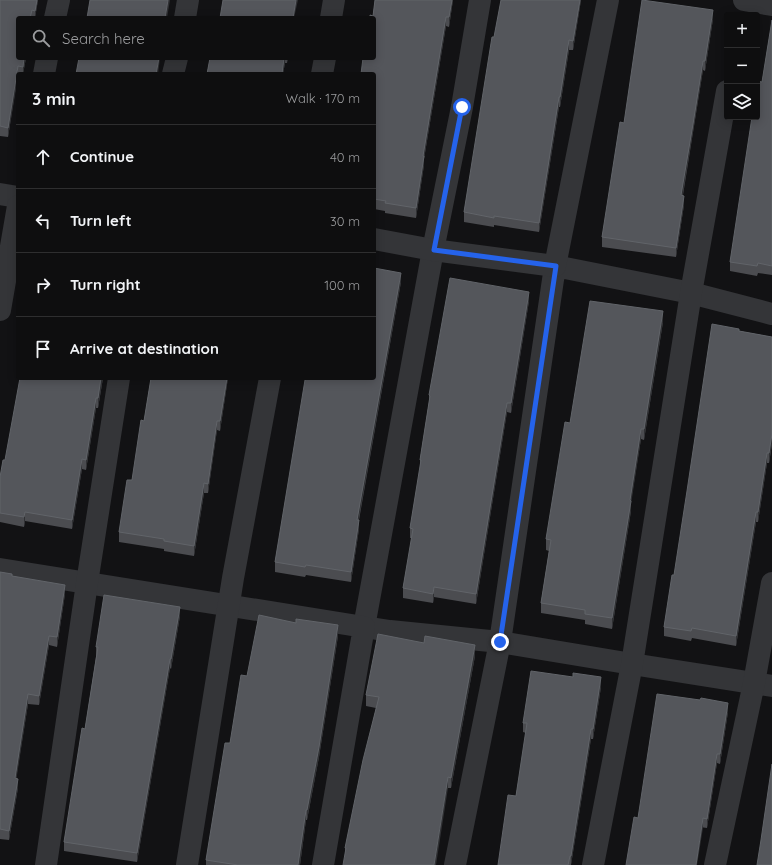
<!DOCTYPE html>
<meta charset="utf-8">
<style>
:root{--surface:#0e0e0f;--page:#171718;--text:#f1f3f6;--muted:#9b9c9e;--line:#2e2e2f}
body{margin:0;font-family:Quicksand,sans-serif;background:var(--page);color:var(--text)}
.controls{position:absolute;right:12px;top:12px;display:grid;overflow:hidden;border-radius:4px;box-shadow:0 2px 10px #0003}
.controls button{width:36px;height:36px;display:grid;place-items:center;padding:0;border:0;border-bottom:1px solid var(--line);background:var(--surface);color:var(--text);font:20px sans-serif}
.stop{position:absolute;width:12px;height:12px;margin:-9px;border:3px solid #2563eb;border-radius:50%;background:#fff}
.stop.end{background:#2563eb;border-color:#fff;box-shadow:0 1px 4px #0008}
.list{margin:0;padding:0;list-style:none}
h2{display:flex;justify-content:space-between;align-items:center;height:52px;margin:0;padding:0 16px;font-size:17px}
h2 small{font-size:13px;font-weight:400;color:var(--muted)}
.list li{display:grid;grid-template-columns:26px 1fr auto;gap:12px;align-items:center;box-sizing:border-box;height:64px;padding:0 16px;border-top:1px solid var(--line)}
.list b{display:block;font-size:15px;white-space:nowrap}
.list em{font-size:13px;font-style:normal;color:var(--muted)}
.icon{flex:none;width:22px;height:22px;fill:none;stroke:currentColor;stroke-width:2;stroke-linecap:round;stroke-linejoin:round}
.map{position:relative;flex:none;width:772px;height:865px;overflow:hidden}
.search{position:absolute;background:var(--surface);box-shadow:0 2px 10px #0003;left:16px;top:16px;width:360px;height:44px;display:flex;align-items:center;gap:10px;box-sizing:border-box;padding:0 14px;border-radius:4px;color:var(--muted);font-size:15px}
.panel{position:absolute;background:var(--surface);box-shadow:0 2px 10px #0003;left:16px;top:72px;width:360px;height:308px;border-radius:4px}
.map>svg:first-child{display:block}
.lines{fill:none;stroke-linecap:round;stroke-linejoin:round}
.street{stroke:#343538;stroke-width:22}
.wall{fill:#4b4c50}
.shaded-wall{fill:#303134}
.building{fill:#54565b;stroke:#616469}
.route{stroke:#2563eb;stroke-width:5}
</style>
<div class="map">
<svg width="772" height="865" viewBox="0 0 772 865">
<rect width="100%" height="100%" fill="#121214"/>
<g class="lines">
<g class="street">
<path d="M480 0 462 107 433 250 364 627 390 631 500 642 555 266 691 293 772 314"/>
<path d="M744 0 772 5"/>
<path d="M55 18 59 0"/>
<path d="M185 18 188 0"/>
<path d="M331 18 334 0"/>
<path d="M44 74 47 58"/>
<path d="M173 74 177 58"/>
<path d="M322 74 325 58"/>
<path d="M0 194 18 197"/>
<path d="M374 239 433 250 555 266 608 0"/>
<path d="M0 310 18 206"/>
<path d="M0 569 364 627 323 865"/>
<path d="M46 865 87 583 119 378"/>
<path d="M187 865 233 578 270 378"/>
<path d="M455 865 500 642 632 664 772 686"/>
<path d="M593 865 632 664 691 293 727 91"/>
<path d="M715 865 754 683 772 583"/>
</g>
</g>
<g class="wall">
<path d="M0 0H38L35 18H18L26 58 23 74H18L8 137 0 136Z"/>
<path d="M375 0H453L449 27 446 26 424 159V165L416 218 385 213V211L374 209V74L373 16Z"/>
<path d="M501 0H581L573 50H569L560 107H559L539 232 494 225V227L464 222V212Z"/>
<path d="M713 19 705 71 703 70 683 195 684 205 676 257 602 247V237L624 123Z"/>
<path d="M772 20V275L758 273 757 276 730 271V262L762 82Z"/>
<path d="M210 58H288L287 63H285L283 74H207Z"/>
<path d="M401 282 359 520V529L351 582 306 575 305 577 275 572V562L306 380Z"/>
<path d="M529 301 511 413 507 412 476 604 434 597 433 603 403 598V588L412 538H410V528L420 469V460L429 402V395Z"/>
<path d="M663 322 644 440 641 439 631 501V511L612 629 585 624V620L541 613V603L549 551 546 550V539L570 423Z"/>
<path d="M739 331 772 337V444L769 463H767L758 522H756L736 646 692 638 691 641 664 636V627L674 575Z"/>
<path d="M103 378 98 408H96L86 470 82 469 72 529 25 521 24 527 0 522V477L5 460Z"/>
<path d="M151 378H228L220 431 217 430 208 493H204L194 556 164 551V549L119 542V532L132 480 144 421Z"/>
<path d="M0 572 65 594 57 647 49 645 39 705 28 704 16 779 18 788 9 840 0 839Z"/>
<path d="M180 616 171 669 170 668 137 862 64 851V842L85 729 96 657V647Z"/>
<path d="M296 623 338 636 319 757 307 820H306L300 865H206V860L230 743 247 676Z"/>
<path d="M475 656 451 788H448L345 855V848L376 708 366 706V695Z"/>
<path d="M601 687 593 739H591L571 865H498L516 796 526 733 523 732V723Z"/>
<path d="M728 712 720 764 717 763 707 828 638 818Z"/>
</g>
<g class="shaded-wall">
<path d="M37 0H38L35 18V11Z"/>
<path d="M168 0H170L167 18H165Z"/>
<path d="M296 0H298L294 18H293Z"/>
<path d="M452 0H453L449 27V17Z"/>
<path d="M580 0H581L573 50V41Z"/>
<path d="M713 10V19L705 71V61Z"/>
<path d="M446 17V26L424 159V165L416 218V208L423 156Z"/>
<path d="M569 40V50L560 107V97Z"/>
<path d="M24 58H26L23 74V67Z"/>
<path d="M159 58H160L158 74H156Z"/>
<path d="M284 58H285V63L283 74H282Z"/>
<path d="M703 61V70L681 205V195Z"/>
<path d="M18 66V77L8 137V128Z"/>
<path d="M559 97V107L539 232V223Z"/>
<path d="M684 196V205L676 257V248Z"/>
<path d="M401 273V282L357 529V520Z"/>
<path d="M529 292V301L511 413V403Z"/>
<path d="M663 311V322L644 440V429Z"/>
<path d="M101 378H103L98 408V398Z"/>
<path d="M227 378H228L220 431V421Z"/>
<path d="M96 398V408L86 470V460Z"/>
<path d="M507 403V412L476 604V594Z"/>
<path d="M217 421V430L208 493V484Z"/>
<path d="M641 429V439L630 511V500Z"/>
<path d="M772 434V444L769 463V453Z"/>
<path d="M767 453V463L758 522V512Z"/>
<path d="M82 459V469L72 529V520Z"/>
<path d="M204 483V493L194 556V546Z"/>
<path d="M631 501V511L612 629V618Z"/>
<path d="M25 512V521L24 527V517Z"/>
<path d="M756 512V522L736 646V636Z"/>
<path d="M359 520V529L351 582V572Z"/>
<path d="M65 585V594L57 647V637Z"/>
<path d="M434 587V597L433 603V594Z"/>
<path d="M180 607V616L171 669V659Z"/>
<path d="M338 625V636L319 757 307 820V810Z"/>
<path d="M49 636V645L39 705V696Z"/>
<path d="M475 645V656L451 788V778Z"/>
<path d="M170 659V668L137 862V853Z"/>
<path d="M601 677V687L593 739V729Z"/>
<path d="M28 694V704L15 788V778Z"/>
<path d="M728 703V712L720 764V754Z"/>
<path d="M591 729V739L571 865V856Z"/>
<path d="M717 754V763L707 828V819Z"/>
<path d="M448 777V788L436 865H434Z"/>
<path d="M18 779V788L9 840V831Z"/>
<path d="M306 810V820L300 865H298Z"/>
<path d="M703 818V828L697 865H696Z"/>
</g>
<g class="building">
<path d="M0 0H37L35 11 32 10 30 18H18V58H24L23 67 18 66 8 128 0 126Z"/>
<path d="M90 0H168L165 18H85V17L87 18Z"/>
<path d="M223 0H296L293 18H220Z"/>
<path d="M375 0H452L449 17H446L423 156H424L416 208 385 203 386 201 374 199V74H361L363 58H374V18H370V15L373 16Z"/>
<path d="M501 0H580L573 41 569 40 560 97H559L539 223 494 216V218L464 212 492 37H494Z"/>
<path d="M642 0 713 10 705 61H703L693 124 681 195 684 196 676 248 602 237 620 122 624 123Z"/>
<path d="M772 20V266L758 263 757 266 730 262 752 117H757V81L762 82Z"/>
<path d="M79 58H159L156 74H76Z"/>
<path d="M210 58H284L282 74H207Z"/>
<path d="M374 268 401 273 357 520H359L351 572 306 565 305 567 275 562 305 380H306V378H374Z"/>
<path d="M450 278 529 292 511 403H507L476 594 434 587 433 594 403 588 413 529 410 528 421 460H420L430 396 429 395Z"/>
<path d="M590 301 663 311 644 429H641L630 500 631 501 612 618 585 614V610L541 603 551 540 546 539 565 422 570 423Z"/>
<path d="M712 324 739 329V331L772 337V434L769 453H767L758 512H756L736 636 692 628 691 631 664 627 672 575H674L687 491Z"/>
<path d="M20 378H101L98 398H96L86 460 82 459 72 520 25 512 24 517 0 513V477L3 460H5Z"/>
<path d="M151 378H227L220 421H217L208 484 204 483 194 546 164 541V539L119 532 127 480H132L141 420 144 421Z"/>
<path d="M0 572 12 574V576L65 585 57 637 49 636 39 696 28 694 15 778 18 779 9 831 0 829Z"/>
<path d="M104 595 180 607 171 659H170L137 853 64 842 82 728 85 729 98 647H96Z"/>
<path d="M259 615 296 623V619L338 625 319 747 307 810H306L298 865H238L206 860 225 743H230L241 675 247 676Z"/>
<path d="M378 634 424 643 425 636 475 645 451 778 448 777 434 865H343L346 848H345L363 760 379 697 366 695Z"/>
<path d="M531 671 573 677V673L601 677 593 729H591L571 856H570L568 865H498L508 795 516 796 527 723H523Z"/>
<path d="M657 694 700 700 701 698 728 703 720 754H717L707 819 703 818 696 865H626L634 817 638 818Z"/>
<path d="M772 764V865H757L761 840Z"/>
</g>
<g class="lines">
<path class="route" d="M462 107 434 250 556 266 500 642"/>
</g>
</svg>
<div class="controls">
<button>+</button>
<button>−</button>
<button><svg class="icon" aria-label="layers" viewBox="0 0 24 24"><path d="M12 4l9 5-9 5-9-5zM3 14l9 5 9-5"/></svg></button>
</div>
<div class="stop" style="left:462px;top:107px"></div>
<div class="stop end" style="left:500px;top:642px"></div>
<div class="search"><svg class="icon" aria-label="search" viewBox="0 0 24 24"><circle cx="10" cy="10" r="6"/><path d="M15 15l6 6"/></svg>Search here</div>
<section class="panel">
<h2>3 min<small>Walk · 170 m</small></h2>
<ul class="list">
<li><svg class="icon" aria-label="ahead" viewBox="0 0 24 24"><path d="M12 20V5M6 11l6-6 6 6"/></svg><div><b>Continue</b></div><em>40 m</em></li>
<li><svg class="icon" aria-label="left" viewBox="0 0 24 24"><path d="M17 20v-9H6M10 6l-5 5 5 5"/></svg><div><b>Turn left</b></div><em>30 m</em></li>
<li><svg class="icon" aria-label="right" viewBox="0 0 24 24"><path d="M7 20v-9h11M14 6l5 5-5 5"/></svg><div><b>Turn right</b></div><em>100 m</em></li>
<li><svg class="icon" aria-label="arrive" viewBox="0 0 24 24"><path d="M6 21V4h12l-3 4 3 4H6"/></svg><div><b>Arrive at destination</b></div></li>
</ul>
</section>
</div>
